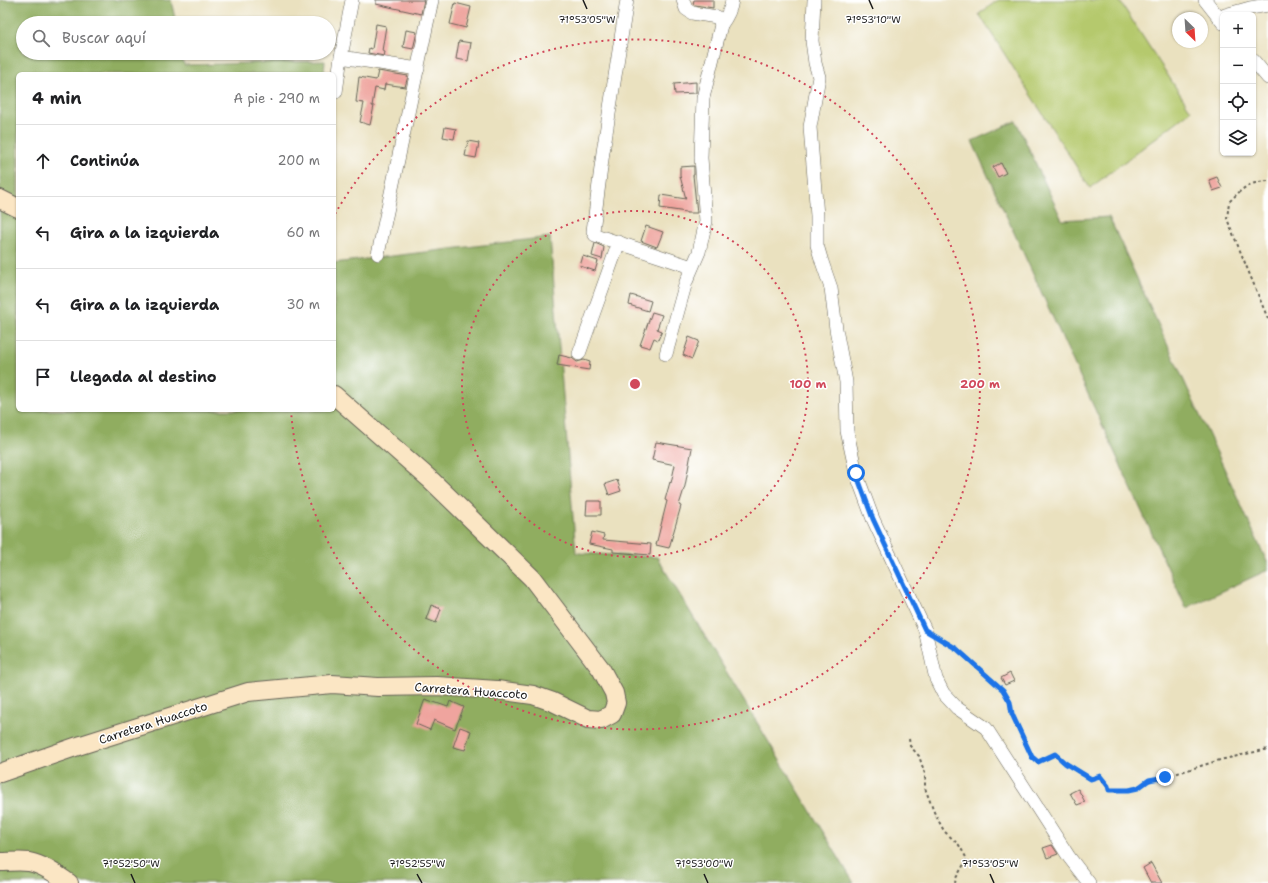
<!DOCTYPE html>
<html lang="es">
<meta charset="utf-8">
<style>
:root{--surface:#fff;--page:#f6f6f6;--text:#202124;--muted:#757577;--line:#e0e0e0}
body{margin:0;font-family:"Shantell Sans",sans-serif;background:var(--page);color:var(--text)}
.controls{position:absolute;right:12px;top:12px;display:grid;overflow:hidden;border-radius:6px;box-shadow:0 1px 3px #0004}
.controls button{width:36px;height:36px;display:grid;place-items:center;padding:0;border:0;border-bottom:1px solid var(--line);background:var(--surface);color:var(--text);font:20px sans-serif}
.compass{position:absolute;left:1172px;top:12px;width:36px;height:36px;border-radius:50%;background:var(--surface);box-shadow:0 1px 3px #0004;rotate:155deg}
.stop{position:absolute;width:12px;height:12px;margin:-9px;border:3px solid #1a73e8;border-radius:50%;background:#fff}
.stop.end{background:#1a73e8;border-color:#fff;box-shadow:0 1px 4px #0008}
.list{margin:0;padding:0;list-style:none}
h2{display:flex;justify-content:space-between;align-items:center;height:52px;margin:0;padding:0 16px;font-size:17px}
h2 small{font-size:13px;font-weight:400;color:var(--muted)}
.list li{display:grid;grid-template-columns:26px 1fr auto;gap:12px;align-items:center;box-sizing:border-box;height:72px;padding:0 16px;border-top:1px solid var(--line)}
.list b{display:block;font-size:15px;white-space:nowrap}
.list em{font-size:13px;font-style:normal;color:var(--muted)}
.icon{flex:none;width:22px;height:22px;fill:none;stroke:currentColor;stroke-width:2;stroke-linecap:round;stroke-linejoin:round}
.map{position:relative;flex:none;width:1268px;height:883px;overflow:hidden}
.search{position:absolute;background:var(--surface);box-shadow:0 1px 3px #0004;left:16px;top:16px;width:320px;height:44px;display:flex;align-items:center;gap:10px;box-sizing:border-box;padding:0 14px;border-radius:22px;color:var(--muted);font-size:15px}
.panel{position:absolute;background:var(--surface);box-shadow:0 1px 3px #0004;left:16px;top:72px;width:320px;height:340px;border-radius:6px}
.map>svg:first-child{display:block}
.green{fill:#b5c96d;stroke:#687244}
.forest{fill:#90ad60;stroke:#56643e}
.building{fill:#efa49e}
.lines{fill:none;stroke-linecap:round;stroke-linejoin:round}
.street-casing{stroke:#646155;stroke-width:14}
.secondary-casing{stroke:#646155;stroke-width:20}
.path{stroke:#646155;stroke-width:2;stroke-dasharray:3 3;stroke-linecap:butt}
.street{stroke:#fff;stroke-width:13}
.secondary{stroke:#fbe6c4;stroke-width:18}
.route{stroke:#1a73e8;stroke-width:5}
.ticks{fill:none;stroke:#1c1c1c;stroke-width:1.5}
.ring{fill:none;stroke:#d1495b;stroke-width:2;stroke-dasharray:2 4}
.labels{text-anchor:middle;stroke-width:3;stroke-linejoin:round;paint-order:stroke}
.street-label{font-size:12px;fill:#1c1c1c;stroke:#fff}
.ticks-label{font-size:10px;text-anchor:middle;fill:#1c1c1c;stroke:#fff;stroke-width:3;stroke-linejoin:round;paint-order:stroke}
.centre{fill:#d1495b;stroke:#fff;stroke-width:2}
.ring-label{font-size:12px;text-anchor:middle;font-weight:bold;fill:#d1495b;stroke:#fff;stroke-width:3;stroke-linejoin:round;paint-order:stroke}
</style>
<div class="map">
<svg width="1268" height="883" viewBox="0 0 1268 883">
<rect width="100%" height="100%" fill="#fff"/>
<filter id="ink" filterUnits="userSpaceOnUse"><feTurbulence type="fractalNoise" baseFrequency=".025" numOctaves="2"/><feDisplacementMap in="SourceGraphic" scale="8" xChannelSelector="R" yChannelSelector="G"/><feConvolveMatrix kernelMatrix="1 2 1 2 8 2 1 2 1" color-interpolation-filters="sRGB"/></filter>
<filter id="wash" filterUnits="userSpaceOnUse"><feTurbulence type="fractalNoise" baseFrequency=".012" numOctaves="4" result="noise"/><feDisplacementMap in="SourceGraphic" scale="16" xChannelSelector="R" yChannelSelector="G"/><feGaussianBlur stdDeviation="0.9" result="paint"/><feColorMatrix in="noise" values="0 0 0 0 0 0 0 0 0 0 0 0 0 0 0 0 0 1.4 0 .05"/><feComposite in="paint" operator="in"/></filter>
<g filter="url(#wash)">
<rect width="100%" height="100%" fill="#eae1bf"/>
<path class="green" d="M998 0H1119L1191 111 1090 188 979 14Z"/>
<g class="forest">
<path d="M0 0H171L176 23H23V53H181L184 65 325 61 324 74H18V410H334V263L550 237 576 553 657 557 854 883H0Z"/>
<path d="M1016 121 1062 220 1109 217 1268 564V570L1186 608 972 141Z"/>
</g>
<g id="blocks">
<g class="building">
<path d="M376 0H424L421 14 376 4Z"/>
<path d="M694 0H713V8L695 5 693 4Z"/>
<path d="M455 3 471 7 466 28 450 24Z"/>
<path d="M376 24 386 26 382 51 385 52 384 56 368 53 369 48 372 49Z"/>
<path d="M406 30 417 32 413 49 403 47Z"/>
<path d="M459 41 471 43 468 61 456 59Z"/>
<path d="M378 71 408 76 405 87 385 84 384 90 375 88 372 106H374L370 125 360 122 364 103 356 102 359 77 376 80Z"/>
<path d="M696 82V93L675 94 674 84Z"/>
<path d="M445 127 456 129 454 139 443 137Z"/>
<path d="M468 141 479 143 476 158 465 156Z"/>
<path d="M1001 163 1006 173 998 177 993 167Z"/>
<path d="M694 166V175H693L697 213H686V212L660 208 661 195 686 199 680 176V167Z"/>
<path d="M1217 177 1222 188 1213 191 1209 180Z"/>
<path d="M646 226 663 232 657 247 641 241Z"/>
<path d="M595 243 604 247 602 259 592 256Z"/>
<path d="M583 256 598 261 595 271 580 266Z"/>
<path d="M631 295 651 301 648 311 629 305Z"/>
<path d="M652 312 662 315 657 329 662 331 658 340 654 338 650 348 640 345Z"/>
<path d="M689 337 699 341 692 359 683 355Z"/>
<path d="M559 355 572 358 577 362 584 360 590 362 589 370 557 365Z"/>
<path d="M656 442 692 448 685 486 679 505 681 506 669 548 656 545 667 501 665 500 670 482 671 483 675 465 652 460Z"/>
<path d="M617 480 621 491 609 495 605 484Z"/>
<path d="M587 501H601V515H586Z"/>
<path d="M592 532 604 535 603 540 651 544 650 555 613 552V549L589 544Z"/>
<path d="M431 605 441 609 436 623 426 619Z"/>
<path d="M1010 673 1014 681 1005 685 1001 678Z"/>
<path d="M425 699 448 707 450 701 464 707 455 729 434 720 430 730 416 724Z"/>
<path d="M460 727 471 731 465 750 453 747Z"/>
<path d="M1078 789 1085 802 1077 805 1070 793Z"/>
<path d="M1052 845 1058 854 1047 858 1043 848Z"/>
<path d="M1151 863 1162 883H1151L1143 868Z"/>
</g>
</g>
</g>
<g filter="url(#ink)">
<use href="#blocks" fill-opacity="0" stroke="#646155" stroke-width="1"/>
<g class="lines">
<defs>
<g id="street">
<path d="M627 0 603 152 593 231 595 235 692 267"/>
<path d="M814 0 812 41 815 63 819 77 810 127 817 216V245L822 262 831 288 836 329 846 382 847 431 856 473 873 519 925 630 936 679 943 693 957 708 986 728 1069 857 1089 883"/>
<path d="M1205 0 1223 23"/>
<path d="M1225 15 1250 8 1268 5"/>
<path d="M721 25C727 17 731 9 732 0"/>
<path d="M341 57 418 69"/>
<path d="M1253 60 1268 78"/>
<path d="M336 92 341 57 352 0"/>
<path d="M378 254 432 0"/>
<path d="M579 354 619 242"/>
<path d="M666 354 686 282 699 252 706 221 701 158 703 98 721 25 719 19 717 17 692 13 686 9 683 0"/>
</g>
<g id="secondary">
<path d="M0 199 18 208"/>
<path d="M0 773 78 746 248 692 332 684 378 687 437 686 497 690 533 695 553 702 588 719 601 720 612 714 616 703 614 693 601 669 532 578 432 481 334 395"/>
<path d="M0 862C9 862 20 861 29 862 44 865 57 875 69 883"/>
</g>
</defs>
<use href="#street" class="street-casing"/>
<use href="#secondary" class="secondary-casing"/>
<g class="path">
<path d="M1268 181C1248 182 1242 189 1229 202L1227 219 1268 319"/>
<path d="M939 638 957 649 1003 690 1010 702 1012 714 1032 757 1038 762 1055 754 1065 763 1091 779 1100 776 1107 786 1109 790H1129L1138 787 1149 781 1165 777 1220 760 1268 749"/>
<path d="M909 739 910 746 919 756 925 774V788L934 812 944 831 959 845 967 859 956 878 955 883"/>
</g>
<use href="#street" class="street"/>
<use href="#secondary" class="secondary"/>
</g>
</g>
<g class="lines" filter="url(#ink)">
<path class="route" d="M856 473 873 519 925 630 957 649 1003 690 1010 702 1012 714 1032 757 1038 762 1055 754 1065 763 1091 779 1100 776 1108 786 1109 790H1129L1138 788 1149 780 1165 777"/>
</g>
<path class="ticks" d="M583 0 587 9M869 0 873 9M131 874 135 883M417 874 422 883M704 874 708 883M990 874 994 883"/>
<g class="ring">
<circle cx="635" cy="384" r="173"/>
<path d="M335 214A345 345 0 1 1 291 411"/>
</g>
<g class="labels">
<g class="street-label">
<text transform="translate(471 691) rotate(4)" y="4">Carretera Huaccoto</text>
<text transform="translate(153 723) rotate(-18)" y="4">Carretera Huaccoto</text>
</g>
</g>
<g class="ticks-label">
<text x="587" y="23">71°53'05"W</text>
<text x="873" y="23">71°53'10"W</text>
<text x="131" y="867">71°52'50"W</text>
<text x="417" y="867">71°52'55"W</text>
<text x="704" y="867">71°53'00"W</text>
<text x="990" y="867">71°53'05"W</text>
</g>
<circle cx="635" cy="384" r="6" class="centre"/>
<g class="ring-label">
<text x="808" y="388">100 m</text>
<text x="980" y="388">200 m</text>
</g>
</svg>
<div class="controls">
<button>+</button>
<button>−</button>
<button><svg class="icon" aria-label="locate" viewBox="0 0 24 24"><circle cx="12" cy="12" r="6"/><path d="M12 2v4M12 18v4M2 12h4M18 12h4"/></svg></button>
<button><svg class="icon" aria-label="layers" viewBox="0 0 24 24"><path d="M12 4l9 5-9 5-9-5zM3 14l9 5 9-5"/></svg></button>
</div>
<svg class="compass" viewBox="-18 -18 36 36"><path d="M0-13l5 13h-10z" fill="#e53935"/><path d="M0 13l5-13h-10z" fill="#757577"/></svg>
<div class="stop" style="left:856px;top:473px"></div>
<div class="stop end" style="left:1165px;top:777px"></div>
<div class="search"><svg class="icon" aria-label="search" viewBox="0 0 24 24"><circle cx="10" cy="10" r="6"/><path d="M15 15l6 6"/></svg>Buscar aquí</div>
<section class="panel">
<h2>4 min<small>A pie · 290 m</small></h2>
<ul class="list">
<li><svg class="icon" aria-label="ahead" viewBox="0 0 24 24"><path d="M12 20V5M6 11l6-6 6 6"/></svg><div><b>Continúa</b></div><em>200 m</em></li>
<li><svg class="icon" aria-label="left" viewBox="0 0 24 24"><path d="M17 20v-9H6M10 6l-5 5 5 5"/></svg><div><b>Gira a la izquierda</b></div><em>60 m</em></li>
<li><svg class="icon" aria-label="left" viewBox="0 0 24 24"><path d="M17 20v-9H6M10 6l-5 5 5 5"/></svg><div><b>Gira a la izquierda</b></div><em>30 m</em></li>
<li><svg class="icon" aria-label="arrive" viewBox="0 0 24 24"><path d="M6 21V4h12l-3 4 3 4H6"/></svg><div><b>Llegada al destino</b></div></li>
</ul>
</section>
</div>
